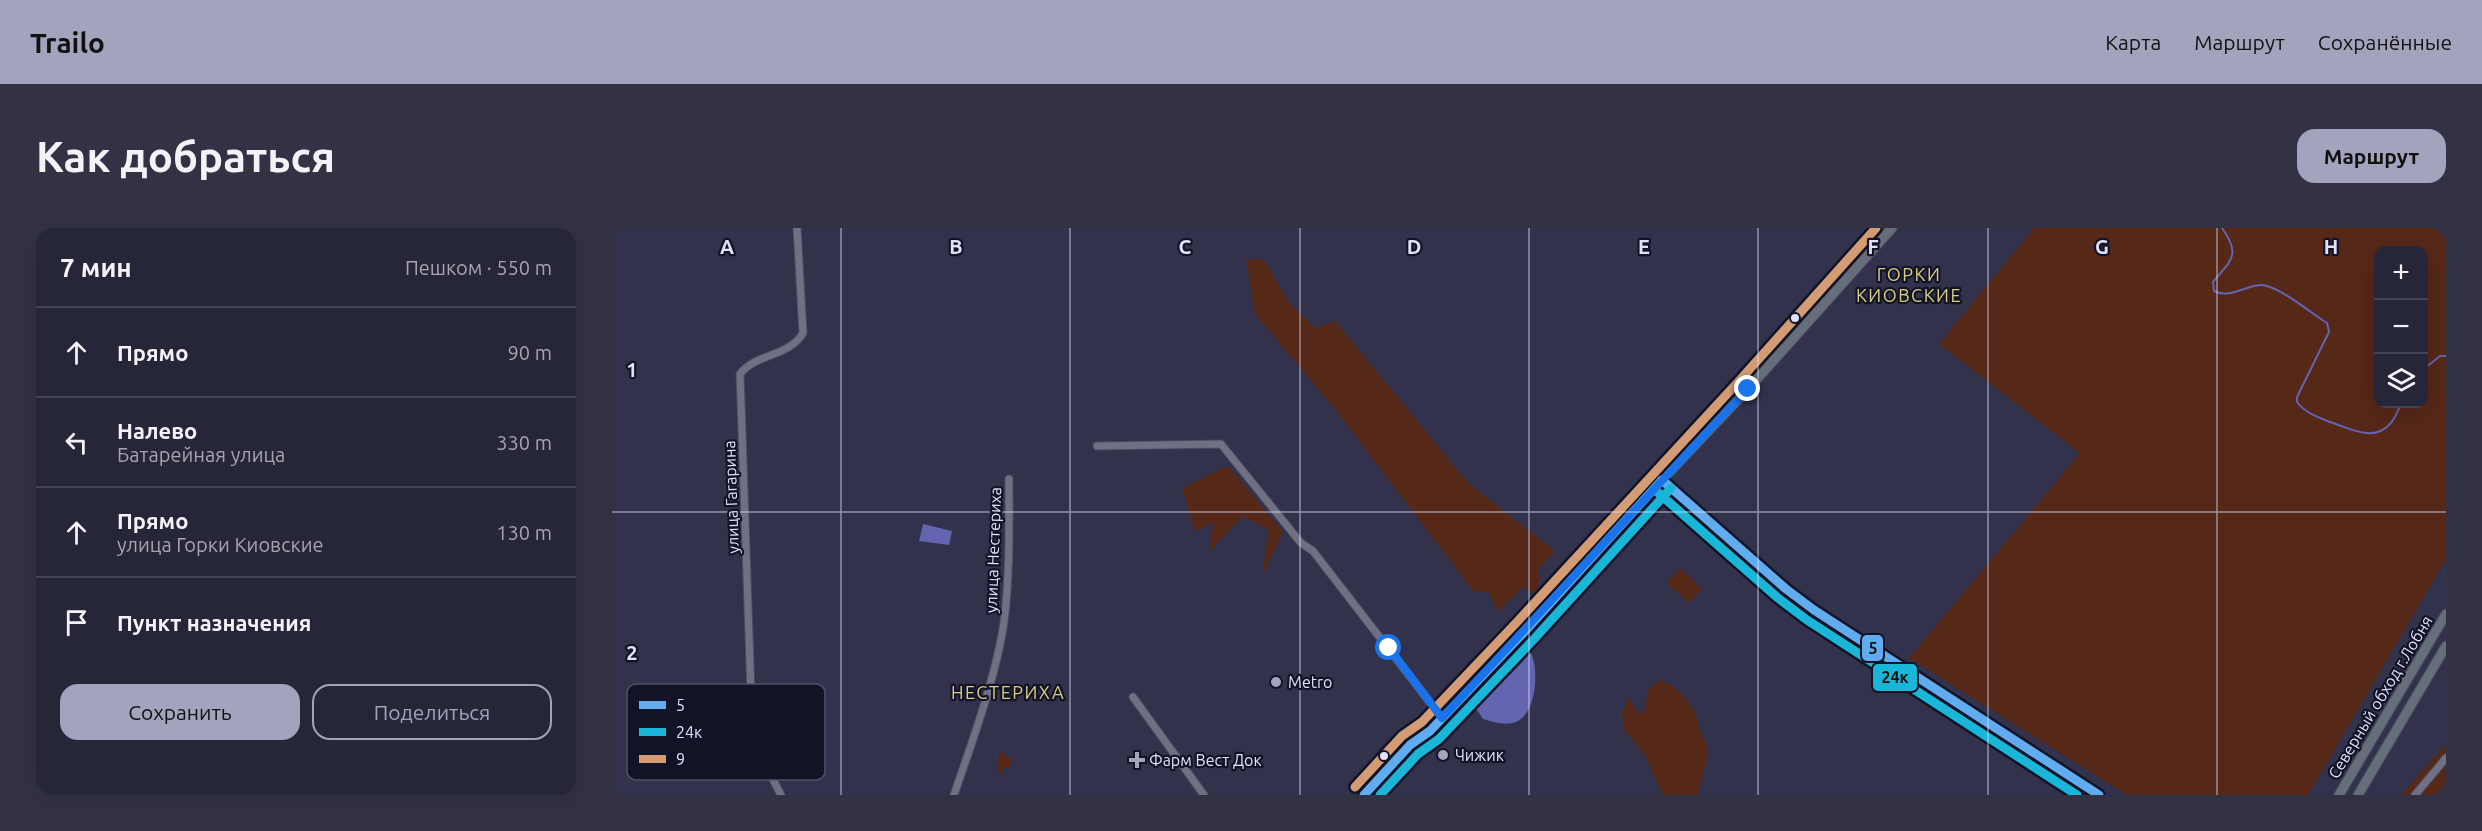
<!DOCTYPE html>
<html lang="ru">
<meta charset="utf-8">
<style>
:root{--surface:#262639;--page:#323244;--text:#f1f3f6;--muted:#a4a5ae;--line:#424353;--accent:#a2a4bd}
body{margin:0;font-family:Ubuntu,sans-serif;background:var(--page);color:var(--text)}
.controls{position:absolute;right:18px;top:18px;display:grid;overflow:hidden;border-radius:12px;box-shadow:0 6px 24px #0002}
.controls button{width:54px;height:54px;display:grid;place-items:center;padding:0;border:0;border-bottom:2px solid var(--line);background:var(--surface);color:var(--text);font:30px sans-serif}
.stop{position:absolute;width:18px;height:18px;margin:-14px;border:4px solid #1a73e8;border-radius:50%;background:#fff}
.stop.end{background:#1a73e8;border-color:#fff;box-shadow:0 2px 6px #0008}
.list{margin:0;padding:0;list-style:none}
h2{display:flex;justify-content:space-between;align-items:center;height:78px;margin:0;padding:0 24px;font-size:26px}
h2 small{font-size:20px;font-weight:400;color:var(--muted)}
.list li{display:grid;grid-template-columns:39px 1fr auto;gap:18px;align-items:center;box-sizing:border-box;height:90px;padding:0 24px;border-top:2px solid var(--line)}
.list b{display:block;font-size:22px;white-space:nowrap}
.list p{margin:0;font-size:20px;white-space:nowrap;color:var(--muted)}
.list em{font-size:20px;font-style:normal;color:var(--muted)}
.actions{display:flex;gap:12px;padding:18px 24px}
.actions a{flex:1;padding:14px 0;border:2px solid var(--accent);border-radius:18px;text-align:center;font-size:21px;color:var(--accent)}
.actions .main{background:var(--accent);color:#111}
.icon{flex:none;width:33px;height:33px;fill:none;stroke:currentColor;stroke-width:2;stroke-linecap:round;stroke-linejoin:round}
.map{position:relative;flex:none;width:1834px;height:567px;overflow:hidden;border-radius:18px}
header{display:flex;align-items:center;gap:36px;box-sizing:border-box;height:84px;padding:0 30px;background:var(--accent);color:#111}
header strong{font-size:28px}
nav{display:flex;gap:33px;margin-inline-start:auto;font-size:21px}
.intro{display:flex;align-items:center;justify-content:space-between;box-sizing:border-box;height:144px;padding:0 36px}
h1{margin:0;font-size:42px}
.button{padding:15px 27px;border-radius:18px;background:var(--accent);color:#111;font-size:21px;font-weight:700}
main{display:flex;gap:36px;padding:0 36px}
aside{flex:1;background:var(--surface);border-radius:18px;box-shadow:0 6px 24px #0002}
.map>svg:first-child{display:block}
.green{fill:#562817;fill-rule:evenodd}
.water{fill:#6464b1}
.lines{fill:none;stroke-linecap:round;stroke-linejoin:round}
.stream{stroke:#6464b1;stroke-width:2}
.minor-casing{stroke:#4b4c60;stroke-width:9}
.major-casing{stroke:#4b4c60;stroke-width:11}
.minor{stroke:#6f7083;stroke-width:7}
.major{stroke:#666e7b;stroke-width:9}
.bus-1-casing{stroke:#131328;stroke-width:14}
.bus-2-casing{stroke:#131328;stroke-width:14}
.bus-3-casing{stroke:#131328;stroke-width:14}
.bus-1{stroke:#60acee;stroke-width:9}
.bus-2{stroke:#1ab6d8;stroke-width:9}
.bus-3{stroke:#d39c74;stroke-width:9}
.route{stroke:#1a73e8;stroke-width:8}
.grid{fill:none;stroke:#dfe2fa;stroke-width:1.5;stroke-opacity:0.55}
.bus-dot{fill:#dfe2fa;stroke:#131328;stroke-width:2}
.poi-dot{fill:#a2a4bd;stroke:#131328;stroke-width:2}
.labels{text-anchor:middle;stroke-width:4.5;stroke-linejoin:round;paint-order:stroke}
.street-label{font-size:16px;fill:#dfe2fa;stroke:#131328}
.poi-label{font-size:16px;fill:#dfe2fa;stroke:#131328;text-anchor:start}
.neighbourhood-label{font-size:18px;letter-spacing:1.5px;fill:#dacf81;stroke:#131328}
.key{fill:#131328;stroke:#505167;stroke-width:1.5}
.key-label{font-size:16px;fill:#dfe2fa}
.grid-label{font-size:20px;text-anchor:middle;font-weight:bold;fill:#dfe2fa;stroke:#131328;stroke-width:4.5;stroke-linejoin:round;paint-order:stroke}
.line-badge{stroke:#131328;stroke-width:2}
.pale-badge-label{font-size:16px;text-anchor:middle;font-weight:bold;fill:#111}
</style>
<header>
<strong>Trailo</strong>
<nav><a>Карта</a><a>Маршрут</a><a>Сохранённые</a></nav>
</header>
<div class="intro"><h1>Как добраться</h1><a class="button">Маршрут</a></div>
<main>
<aside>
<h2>7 мин<small>Пешком · 550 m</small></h2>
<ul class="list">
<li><svg class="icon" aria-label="ahead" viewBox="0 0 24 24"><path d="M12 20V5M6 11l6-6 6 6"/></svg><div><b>Прямо</b></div><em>90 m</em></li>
<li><svg class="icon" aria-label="left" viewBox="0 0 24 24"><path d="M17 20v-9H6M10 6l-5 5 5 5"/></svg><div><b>Налево</b><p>Батарейная улица</p></div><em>330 m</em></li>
<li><svg class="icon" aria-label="ahead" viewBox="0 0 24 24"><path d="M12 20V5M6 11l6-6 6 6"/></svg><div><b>Прямо</b><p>улица Горки Киовские</p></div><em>130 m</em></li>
<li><svg class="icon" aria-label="arrive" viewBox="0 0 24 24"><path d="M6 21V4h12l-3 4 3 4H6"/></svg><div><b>Пункт назначения</b></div></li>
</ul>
<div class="actions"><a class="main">Сохранить</a><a>Поделиться</a></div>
</aside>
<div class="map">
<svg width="1834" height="567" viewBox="0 0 1834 567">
<rect width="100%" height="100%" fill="#32324c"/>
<g class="green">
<path d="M1422 0H1834V331L1696 567H1515L1297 430 1468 225 1327 116ZM1766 22H1812V176H1766Z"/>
<path d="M634 31 652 32 678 76 703 100 723 93 857 256 943 323 926 342C927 352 929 359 920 365L910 359 886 384 877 365 861 363 726 185 643 86Z"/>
<path d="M616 238 671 304 651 347 656 301 631 288 597 324 601 294 583 304 570 260Z"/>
<path d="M1068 340 1090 361 1077 375 1055 355Z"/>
<path d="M1048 452C1066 458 1083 478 1086 496 1088 507 1096 509 1095 526 1094 539 1088 554 1086 567H1051L1033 528 1012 501 1010 487 1016 469 1025 484 1031 486 1037 460Z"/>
<path d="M1834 516V567H1789Z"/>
<path d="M388 523 400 532 397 540H391L388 550 385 536Z"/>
</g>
<g class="water">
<path d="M311 296 340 303 337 317 307 313Z"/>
<path d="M914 423 919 425C927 442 925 485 904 494 894 498 881 494 871 491L865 482V475Z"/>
</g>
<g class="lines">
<g class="stream">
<path d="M1610 0C1629 27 1620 31 1601 54L1602 63C1617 71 1633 58 1648 57 1665 56 1700 86 1715 95L1717 104 1685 169V174C1694 186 1708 190 1721 195 1739 201 1762 214 1778 196 1783 191 1786 182 1789 176"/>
<path d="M1812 141 1828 128H1834"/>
</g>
<defs>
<g id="minor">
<path d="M485 218 609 216 689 315 701 323 830 490"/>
<path d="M1050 252 1174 361 1202 382 1487 567"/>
<path d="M521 469 592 567"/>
<path d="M169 567 145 520 140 495 128 146C144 125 177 129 191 105L185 0"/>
<path d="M342 567C360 514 384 449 392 394 398 347 397 299 397 251"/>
<path d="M1803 567 1834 530"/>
</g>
<g id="major">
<path d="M752 567 798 517 818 503 914 402 1050 252 1136 161 1280 0"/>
<path d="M765 567 806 524 815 507"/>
<path d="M1727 567 1834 386"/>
<path d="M1746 567 1834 418"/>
</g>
</defs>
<use href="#minor" class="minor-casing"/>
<use href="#major" class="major-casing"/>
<use href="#minor" class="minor"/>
<use href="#major" class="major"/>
<defs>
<g id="bus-1">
<path d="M1050 252 1174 361 1202 382 1487 567"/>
<path d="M752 567 798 517 818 503 914 402 1050 252"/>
</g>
<g id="bus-2">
<path d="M1042 261 1166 370 1195 392 1465 567"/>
<path d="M768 567 806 526 827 511 923 410 1059 260"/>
</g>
<path id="bus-3" d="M743 559 790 508 810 494 905 394 1127 153 1264 0"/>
</defs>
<use href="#bus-1" class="bus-1-casing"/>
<use href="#bus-2" class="bus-2-casing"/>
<use href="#bus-3" class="bus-3-casing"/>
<use href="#bus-1" class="bus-1"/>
<use href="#bus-2" class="bus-2"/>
<use href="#bus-3" class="bus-3"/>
</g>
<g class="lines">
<path class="route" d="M777 420 830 490C933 381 1033 269 1136 161"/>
</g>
<path class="grid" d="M229 0V567M458 0V567M688 0V567M917 0V567M1146 0V567M1376 0V567M1605 0V567M0 284H1834"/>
<g class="bus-dot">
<circle cx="1183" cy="90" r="5"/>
<circle cx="772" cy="528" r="5"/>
</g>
<g class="poi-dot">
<circle cx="664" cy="454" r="6"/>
<circle cx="831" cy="527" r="6"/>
<path d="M522 523h6v6h6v6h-6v6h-6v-6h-6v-6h6z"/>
</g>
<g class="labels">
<g class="street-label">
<text transform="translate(119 269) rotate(-92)" y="6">улица Гагарина</text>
<text transform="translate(381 322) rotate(-88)" y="6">улица Нестериха</text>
<text transform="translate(1768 469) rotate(-59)" y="6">Северный обход г.Лобня</text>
</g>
<g class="poi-label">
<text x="676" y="460">Metro</text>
<text x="843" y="533">Чижик</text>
<text x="537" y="538">Фарм Вест Док</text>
</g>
<g class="neighbourhood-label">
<text x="1297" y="53">ГОРКИ<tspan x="1297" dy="21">КИОВСКИЕ</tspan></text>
<text x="396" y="471">НЕСТЕРИХА</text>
</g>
</g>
<rect x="15" y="456" width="198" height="96" rx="9" class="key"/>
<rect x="27" y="473" width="27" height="8" fill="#60acee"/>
<rect x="27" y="500" width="27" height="8" fill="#1ab6d8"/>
<rect x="27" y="527" width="27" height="8" fill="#d39c74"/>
<g class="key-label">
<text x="64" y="483">5</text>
<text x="64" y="510">24к</text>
<text x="64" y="537">9</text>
</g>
<g class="grid-label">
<text x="115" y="26">A</text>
<text x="344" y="26">B</text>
<text x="573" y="26">C</text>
<text x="802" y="26">D</text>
<text x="1032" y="26">E</text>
<text x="1261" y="26">F</text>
<text x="1490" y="26">G</text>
<text x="1719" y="26">H</text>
<text x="20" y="149">1</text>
<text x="20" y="432">2</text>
</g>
<g class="line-badge">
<rect x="1249" y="406" width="23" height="28" rx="6" fill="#60acee"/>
<rect x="1260" y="435" width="46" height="29" rx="6" fill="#1ab6d8"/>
</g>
<g class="pale-badge-label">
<text x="1261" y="426">5</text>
<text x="1283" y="455">24к</text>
</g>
</svg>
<div class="controls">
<button>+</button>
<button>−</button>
<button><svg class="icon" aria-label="layers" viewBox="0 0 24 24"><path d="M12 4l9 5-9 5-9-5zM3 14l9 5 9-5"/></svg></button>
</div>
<div class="stop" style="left:777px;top:420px"></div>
<div class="stop end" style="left:1136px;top:161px"></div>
</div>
</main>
